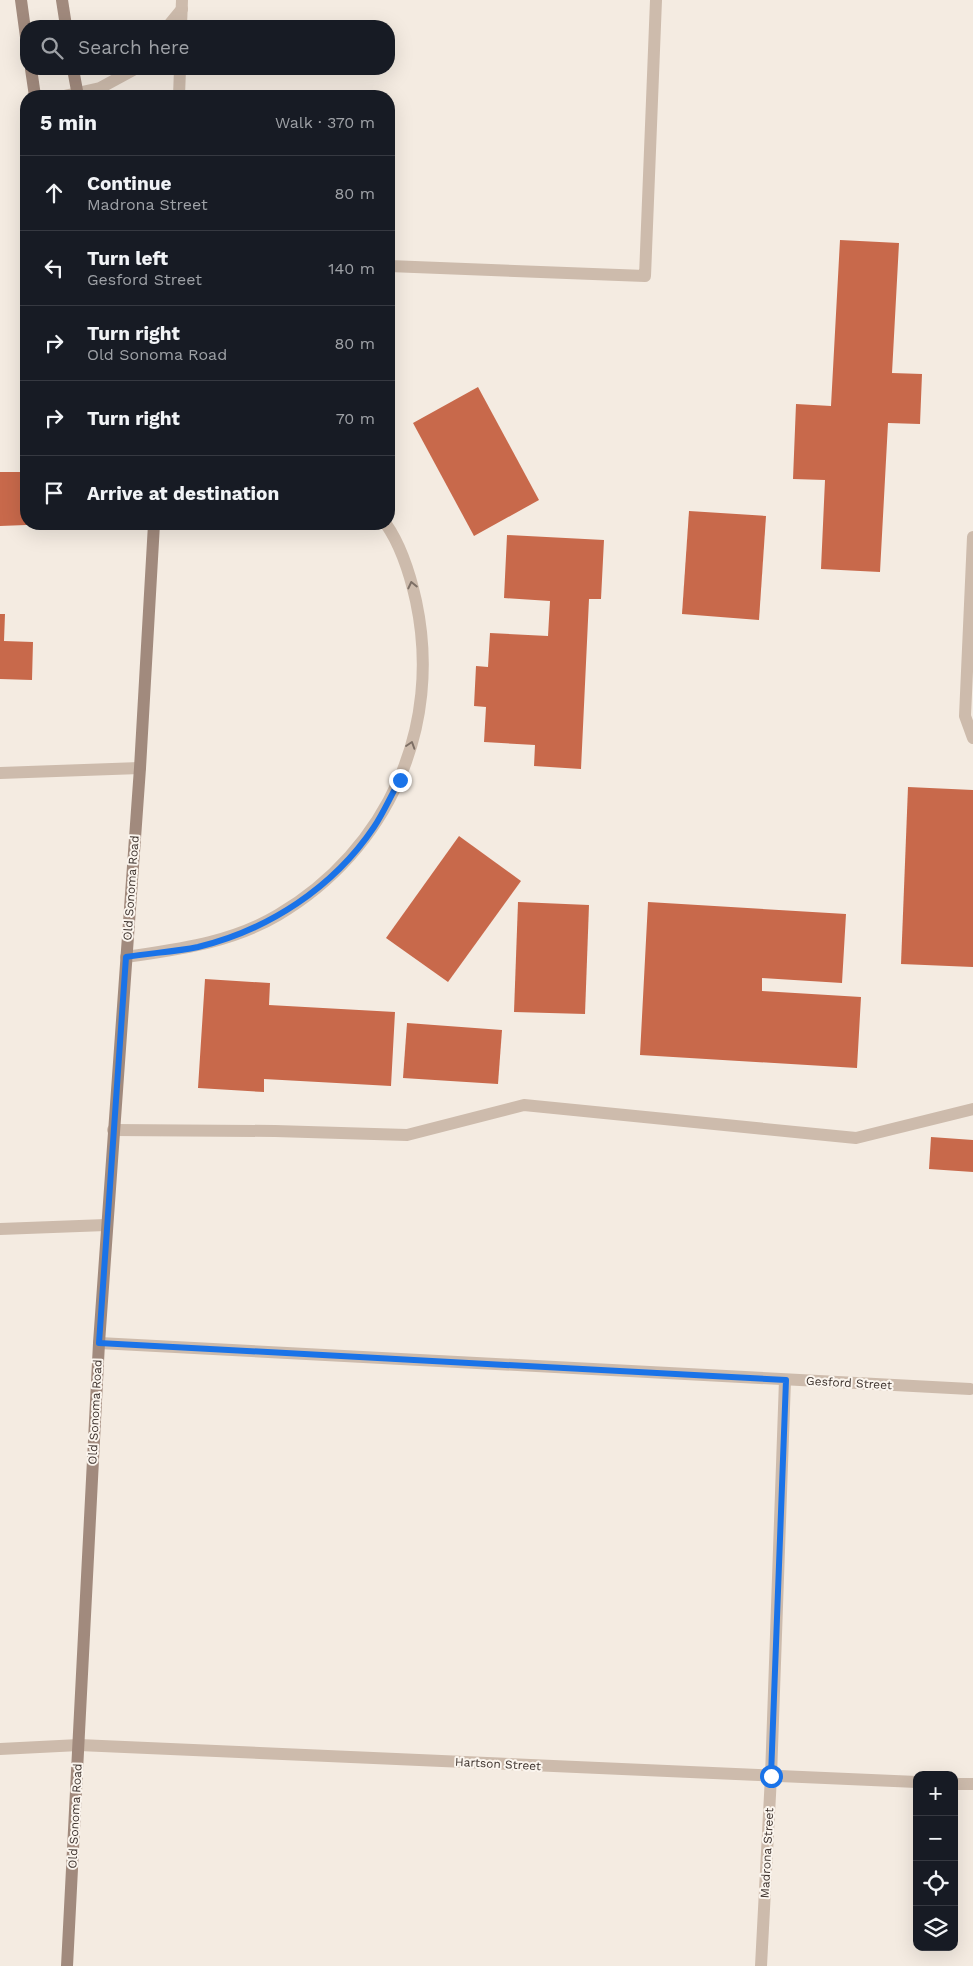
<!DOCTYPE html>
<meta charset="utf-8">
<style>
:root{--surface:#171b24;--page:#242831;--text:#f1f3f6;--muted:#9ea1a6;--line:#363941}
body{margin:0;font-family:"Work Sans",sans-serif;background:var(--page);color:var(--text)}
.controls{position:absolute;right:15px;bottom:15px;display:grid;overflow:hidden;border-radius:10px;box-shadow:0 5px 20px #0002}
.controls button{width:45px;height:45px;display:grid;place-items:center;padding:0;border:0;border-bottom:1px solid var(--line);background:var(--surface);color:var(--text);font:25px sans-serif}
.stop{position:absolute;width:15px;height:15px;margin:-11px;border:4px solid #1a73e8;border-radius:50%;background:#fff}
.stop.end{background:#1a73e8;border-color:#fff;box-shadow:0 1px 5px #0008}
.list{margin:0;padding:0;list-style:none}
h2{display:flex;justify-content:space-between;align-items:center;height:65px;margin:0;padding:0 20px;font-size:21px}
h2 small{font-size:16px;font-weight:400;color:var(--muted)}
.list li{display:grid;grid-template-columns:32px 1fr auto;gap:15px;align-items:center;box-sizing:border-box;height:75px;padding:0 20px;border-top:1px solid var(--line)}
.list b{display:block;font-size:19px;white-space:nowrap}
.list p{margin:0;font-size:16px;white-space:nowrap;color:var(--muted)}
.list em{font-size:16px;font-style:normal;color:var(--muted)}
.icon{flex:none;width:28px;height:28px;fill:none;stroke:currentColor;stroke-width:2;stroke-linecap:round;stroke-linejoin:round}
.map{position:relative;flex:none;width:973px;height:1966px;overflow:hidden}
.search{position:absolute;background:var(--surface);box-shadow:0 5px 20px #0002;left:20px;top:20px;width:375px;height:55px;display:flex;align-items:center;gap:12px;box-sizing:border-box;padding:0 18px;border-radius:20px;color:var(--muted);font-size:19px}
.panel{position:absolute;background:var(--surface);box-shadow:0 5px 20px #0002;left:20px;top:90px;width:375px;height:440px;border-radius:20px}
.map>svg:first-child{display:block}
.building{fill:#c8694b}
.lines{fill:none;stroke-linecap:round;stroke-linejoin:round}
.lane{stroke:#cdbbac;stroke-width:12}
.street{stroke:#cdbbac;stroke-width:12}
.secondary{stroke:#a18a7d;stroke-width:12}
.oneway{stroke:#7d6f65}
.route{stroke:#1a73e8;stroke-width:6}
.labels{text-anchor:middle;stroke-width:4;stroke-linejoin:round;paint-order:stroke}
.street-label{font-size:12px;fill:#3b302b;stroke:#fbf5ee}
</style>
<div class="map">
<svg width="973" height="1966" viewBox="0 0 973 1966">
<rect width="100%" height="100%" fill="#f4ebe1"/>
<g class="building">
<path d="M840 240 899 243 892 373 922 374 920 424 888 423 880 572 821 569 825 480 793 479 796 404 831 406Z"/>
<path d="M478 387 539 500 474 536 413 423Z"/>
<path d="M0 472H26V525L0 526Z"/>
<path d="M689 511 766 516 759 620 682 614Z"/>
<path d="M507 535 604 540 601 599H589L581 769 534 766 535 745 484 742 486 707 474 706 476 666 488 667 490 633 548 636 550 601 504 598Z"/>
<path d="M0 614H5L4 641 33 642 32 680 0 679Z"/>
<path d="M908 787 973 790V967L901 964Z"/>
<path d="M459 836 521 881 448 982 386 938Z"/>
<path d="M518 902 589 905 585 1014 514 1012Z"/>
<path d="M648 902 846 914 842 983 762 978V991L861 997 857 1068 640 1055Z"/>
<path d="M205 979 270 983 269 1005 395 1012 391 1086 264 1079V1092L198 1088Z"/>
<path d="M407 1023 502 1030 498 1084 403 1078Z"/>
<path d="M931 1137 973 1140V1172L929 1169Z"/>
</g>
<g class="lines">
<g class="lane">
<path d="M389 266 645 276 656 0"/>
<path d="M973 537 965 716 973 738"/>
<path d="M126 957C179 949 231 943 278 915 388 850 443 727 416 601 410 574 402 547 386 524"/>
<path d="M113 1130 275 1131 407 1135 524 1105 856 1138 973 1109"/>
</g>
<g class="street">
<path d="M168 26 182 9"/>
<path d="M181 26 182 0"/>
<path d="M64 96 100 88 135 69"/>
<path d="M179 96 180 69"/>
<path d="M0 773 140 768"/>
<path d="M0 1229 106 1225"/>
<path d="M99 1343 970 1389"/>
<path d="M0 1749 79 1745 917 1782"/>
<path d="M954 1784H973"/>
<path d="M761 1966 771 1776 785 1380"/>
</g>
<g class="secondary">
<path d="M21 0 26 37"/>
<path d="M62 0 66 26"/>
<path d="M31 69 35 96"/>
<path d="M73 69 78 96"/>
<path d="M67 1966 99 1343 140 768 154 524"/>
</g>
</g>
<defs><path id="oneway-chevron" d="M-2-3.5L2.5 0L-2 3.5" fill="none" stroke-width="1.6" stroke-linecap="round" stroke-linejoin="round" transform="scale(1.25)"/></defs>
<g class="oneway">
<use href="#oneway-chevron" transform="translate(412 585) rotate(-103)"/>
<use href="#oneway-chevron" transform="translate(411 745) rotate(-72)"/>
</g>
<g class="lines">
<path class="route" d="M400 780C391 795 384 812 374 827 333 888 268 930 198 947 174 952 149 953 126 957L99 1343 786 1380 771 1776"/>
</g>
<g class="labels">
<g class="street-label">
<text transform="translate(131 888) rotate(-86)" y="4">Old Sonoma Road</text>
<text transform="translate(849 1383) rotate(3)" y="4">Gesford Street</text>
<text transform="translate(95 1412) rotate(-87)" y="4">Old Sonoma Road</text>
<text transform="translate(498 1764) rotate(3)" y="4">Hartson Street</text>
<text transform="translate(75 1816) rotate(-87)" y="4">Old Sonoma Road</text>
<text transform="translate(767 1853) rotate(-87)" y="4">Madrona Street</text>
</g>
</g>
</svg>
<div class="controls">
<button>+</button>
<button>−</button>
<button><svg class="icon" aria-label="locate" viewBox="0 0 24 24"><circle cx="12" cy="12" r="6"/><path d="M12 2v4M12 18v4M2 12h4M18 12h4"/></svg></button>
<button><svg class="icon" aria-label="layers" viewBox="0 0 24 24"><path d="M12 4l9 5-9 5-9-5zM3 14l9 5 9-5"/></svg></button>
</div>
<div class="stop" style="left:771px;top:1776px"></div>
<div class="stop end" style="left:400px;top:780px"></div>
<div class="search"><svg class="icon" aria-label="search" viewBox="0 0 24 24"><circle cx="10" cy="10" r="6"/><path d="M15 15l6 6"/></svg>Search here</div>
<section class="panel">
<h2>5 min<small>Walk · 370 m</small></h2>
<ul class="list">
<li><svg class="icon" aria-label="ahead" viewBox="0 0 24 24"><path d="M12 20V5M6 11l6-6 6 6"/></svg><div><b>Continue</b><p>Madrona Street</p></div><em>80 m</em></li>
<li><svg class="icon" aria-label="left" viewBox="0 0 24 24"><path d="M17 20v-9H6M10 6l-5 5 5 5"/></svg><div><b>Turn left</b><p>Gesford Street</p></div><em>140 m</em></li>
<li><svg class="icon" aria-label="right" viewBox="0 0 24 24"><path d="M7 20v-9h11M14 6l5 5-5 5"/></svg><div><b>Turn right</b><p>Old Sonoma Road</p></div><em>80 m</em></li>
<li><svg class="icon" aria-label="right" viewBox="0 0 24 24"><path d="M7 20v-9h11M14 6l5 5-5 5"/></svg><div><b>Turn right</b></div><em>70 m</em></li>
<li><svg class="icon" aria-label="arrive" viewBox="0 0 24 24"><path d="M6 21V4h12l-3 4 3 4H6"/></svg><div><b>Arrive at destination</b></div></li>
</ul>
</section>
</div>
